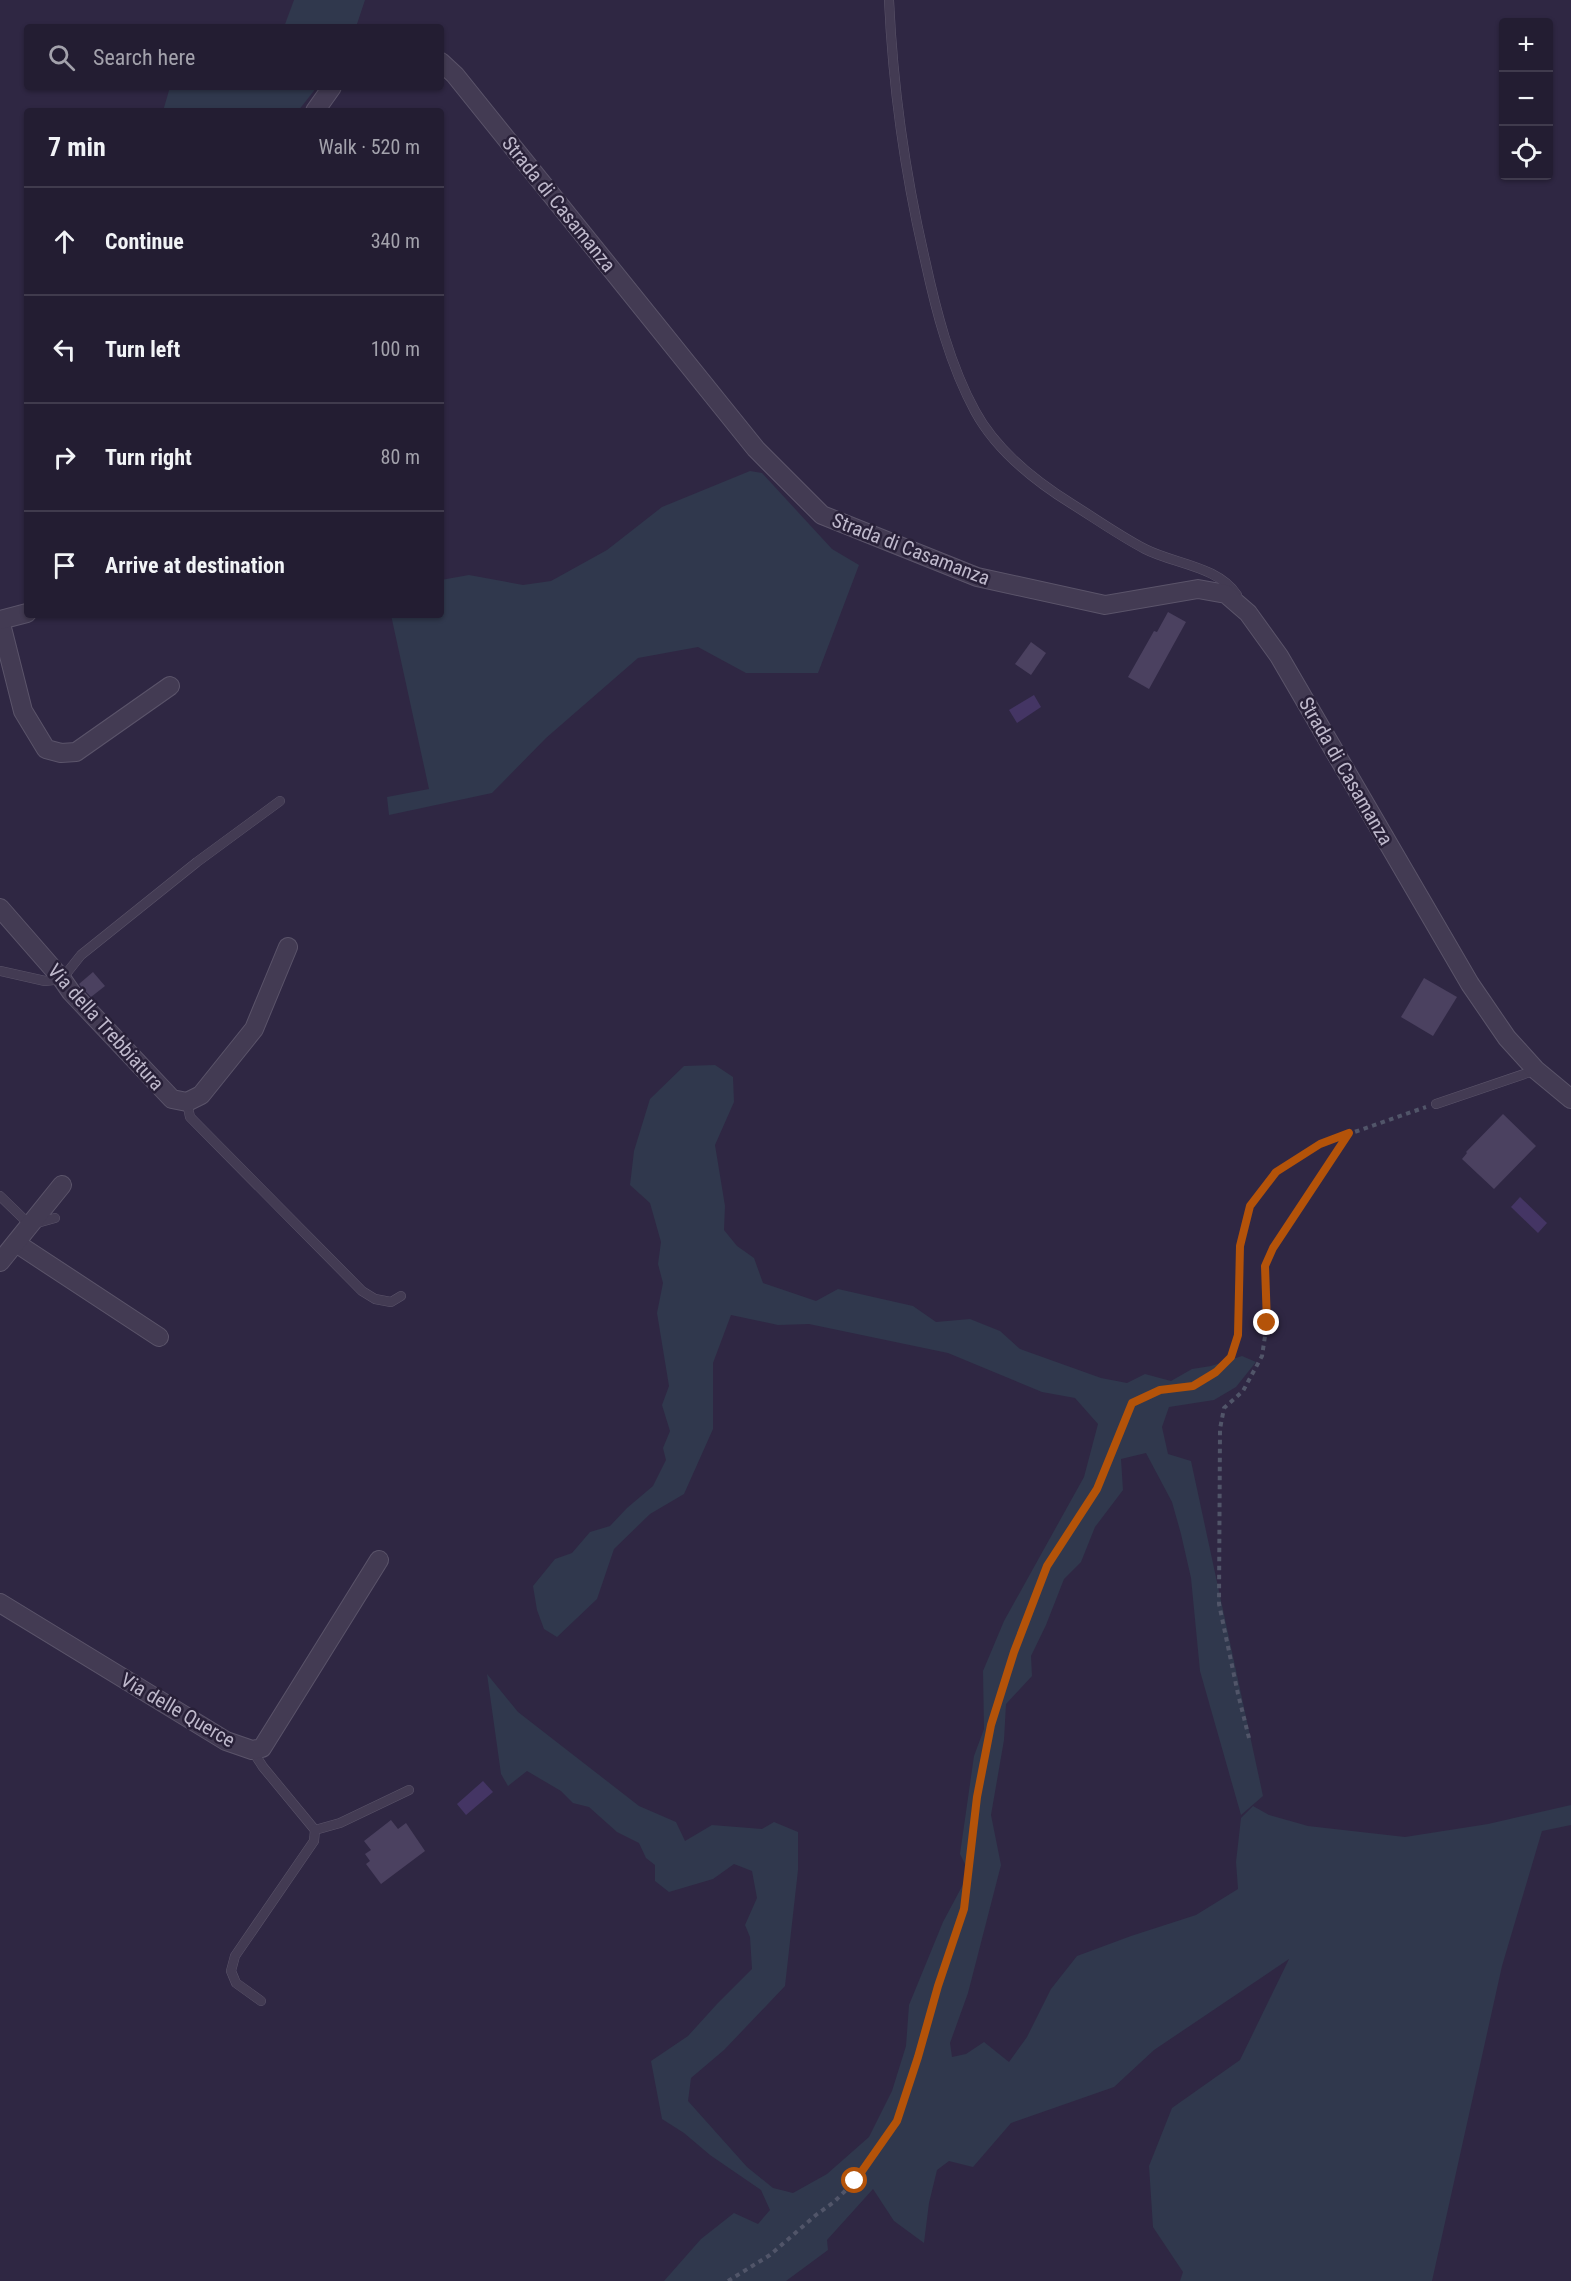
<!DOCTYPE html>
<meta charset="utf-8">
<style>
:root{--surface:#231d32;--page:#2b263a;--text:#f1f3f6;--muted:#a3a2ac;--line:#403b4d}
body{margin:0;font-family:"Roboto Condensed",sans-serif;background:var(--page);color:var(--text)}
.controls{position:absolute;right:18px;top:18px;display:grid;overflow:hidden;border-radius:6px;box-shadow:0 2px 4px #0004}
.controls button{width:54px;height:54px;display:grid;place-items:center;padding:0;border:0;border-bottom:2px solid var(--line);background:var(--surface);color:var(--text);font:30px sans-serif}
.stop{position:absolute;width:18px;height:18px;margin:-14px;border:4px solid #b45309;border-radius:50%;background:#fff}
.stop.end{background:#b45309;border-color:#fff;box-shadow:0 2px 6px #0008}
.list{margin:0;padding:0;list-style:none}
h2{display:flex;justify-content:space-between;align-items:center;height:78px;margin:0;padding:0 24px;font-size:26px}
h2 small{font-size:20px;font-weight:400;color:var(--muted)}
.list li{display:grid;grid-template-columns:39px 1fr auto;gap:18px;align-items:center;box-sizing:border-box;height:108px;padding:0 24px;border-top:2px solid var(--line)}
.list b{display:block;font-size:22px;white-space:nowrap}
.list em{font-size:20px;font-style:normal;color:var(--muted)}
.icon{flex:none;width:33px;height:33px;fill:none;stroke:currentColor;stroke-width:2;stroke-linecap:round;stroke-linejoin:round}
.map{position:relative;flex:none;width:1571px;height:2281px;overflow:hidden}
.search{position:absolute;background:var(--surface);box-shadow:0 2px 4px #0004;left:24px;top:24px;width:420px;height:66px;display:flex;align-items:center;gap:15px;box-sizing:border-box;padding:0 21px;border-radius:6px;color:var(--muted);font-size:22px}
.panel{position:absolute;background:var(--surface);box-shadow:0 2px 4px #0004;left:24px;top:108px;width:420px;height:510px;border-radius:6px}
.map>svg:first-child{display:block}
.green{fill:#30384d}
.water{fill:#443564}
.building{fill:#4b4160}
.lines{fill:none;stroke-linecap:round;stroke-linejoin:round}
.lane-casing{stroke:#5b546a;stroke-width:10}
.street-casing{stroke:#5b546a;stroke-width:20}
.path{stroke:#515569;stroke-width:4;stroke-dasharray:4.5 4.5;stroke-linecap:butt}
.lane{stroke:#433b53;stroke-width:9}
.street{stroke:#433b53;stroke-width:18}
.route{stroke:#b45309;stroke-width:8}
.labels{text-anchor:middle;stroke-width:5;stroke-linejoin:round;paint-order:stroke}
.street-label{font-size:20px;fill:#bfb9cc;stroke:#282038}
</style>
<div class="map">
<svg width="1571" height="2281" viewBox="0 0 1571 2281">
<rect width="100%" height="100%" fill="#2f2743"/>
<g class="green">
<path d="M294 0H365L356 27H284Z"/>
<path d="M170 87H317L298 111H163Z"/>
<path d="M750 471 762 473 832 549 859 565 818 673H746L698 647 638 658 546 738 492 793 389 815 387 797 429 789 391 615H441V580L469 575 523 585 551 581 607 550 662 507Z"/>
<path d="M715 1065 733 1077 734 1102 715 1145 725 1206 724 1230 737 1246 754 1258 763 1283 816 1301 838 1289 913 1306 936 1322 970 1319 1000 1331 1020 1349 1101 1378 1127 1383 1145 1374 1171 1381 1192 1369 1211 1366 1242 1356 1256 1362 1236 1387 1214 1400 1169 1407 1162 1427 1168 1454 1191 1461 1263 1796 1241 1815 1200 1671 1191 1578 1181 1534 1172 1502 1146 1453 1121 1459 1123 1490 1095 1527 1081 1562 1064 1579 1046 1625 1031 1656 1032 1676 1006 1704 1004 1740 991 1815 1001 1865 968 1993 950 2043 952 2057 966 2054 984 2042 1009 2062 1027 2037 1051 1989 1077 1956 1131 1936 1196 1915 1238 1889 1236 1862 1241 1818 1253 1806 1269 1815 1308 1826 1405 1837 1488 1824 1571 1805V1825L1542 1831 1502 1966 1432 2281H1180L1183 2272 1153 2227 1149 2166 1172 2108 1240 2060 1289 1959 1154 2050 1114 2087 1011 2123 973 2167 949 2161 937 2170 929 2203 924 2243 894 2221 873 2189 827 2240 828 2250 786 2281H664L701 2239 734 2213 758 2224 770 2210 761 2190 710 2155 684 2133 662 2119 651 2061 688 2036 717 2004 752 1969 750 1937 745 1925 757 1898 752 1871 734 1864 713 1879 669 1892 655 1881V1865L646 1858 639 1843 617 1832 589 1807 573 1803 561 1791 527 1771 508 1786 501 1774 487 1674 518 1712 639 1806 676 1822 685 1841 712 1825 762 1829 774 1822 798 1832V1870L785 1986 724 2050 691 2078 688 2101 747 2167 773 2188 793 2193 827 2174 869 2137 892 2091 906 2046 909 2005 943 1922 967 1877V1868L960 1854 974 1756 984 1729 983 1671 1004 1621 1084 1477 1098 1424 1075 1398 1042 1392 948 1353 809 1324 778 1325 731 1315 713 1363V1429L684 1494 650 1514 614 1549 597 1599 557 1637 544 1629 537 1610 533 1586 555 1559 572 1553 590 1532 610 1526 627 1508 653 1486 666 1460 663 1448 670 1431 662 1405 669 1386 657 1313 663 1283 658 1264 661 1242 650 1203 630 1185 634 1151 650 1099 684 1066Z"/>
</g>
<g class="water">
<path d="M1034 695 1041 707 1017 723 1009 710Z"/>
<path d="M1520 1197 1547 1223 1538 1233 1511 1207Z"/>
<path d="M483 1781 493 1792 466 1815 457 1804Z"/>
</g>
<g class="building">
<path d="M1168 612 1186 622 1149 689 1128 677 1154 631 1157 632Z"/>
<path d="M1031 642 1046 653 1031 675 1015 664Z"/>
<path d="M93 972 105 986 91 997 79 984Z"/>
<path d="M1424 978 1457 997 1433 1036 1401 1017Z"/>
<path d="M1503 1114 1536 1146 1494 1189 1462 1159 1467 1153 1466 1152Z"/>
<path d="M391 1820 398 1829 406 1823 425 1851 381 1884 366 1864 370 1861 365 1854 371 1850 364 1841Z"/>
</g>
<g class="lines">
<defs>
<g id="lane">
<path d="M889 0C893 88 905 174 925 260 936 311 950 365 975 411 996 450 1035 481 1072 504 1096 519 1120 536 1145 549 1174 564 1218 566 1237 595"/>
<path d="M0 971 45 981 62 979 81 955 197 862 280 801"/>
<path d="M187 1102 190 1117 362 1291 375 1299 391 1302 401 1296"/>
<path d="M1436 1104 1536 1070"/>
<path d="M0 1196 30 1225 55 1218"/>
<path d="M252 1750 263 1767 315 1830 340 1823 409 1790"/>
<path d="M261 2001 236 1983 231 1971 235 1956 314 1841 315 1830"/>
</g>
<g id="street">
<path d="M441 62 455 75 756 449 822 515 977 577 1105 605 1198 589 1226 594 1248 613 1279 656 1470 984 1507 1038 1536 1070 1571 1099"/>
<path d="M315 111 332 87"/>
<path d="M0 620 23 711 46 749 61 753 76 752 170 686"/>
<path d="M0 620 27 613"/>
<path d="M0 908 62 979 71 992 172 1099 187 1102 201 1095 254 1029 288 947"/>
<path d="M16 1243 159 1337"/>
<path d="M0 1262 62 1185"/>
<path d="M0 1603 226 1741 252 1750 262 1748 379 1560"/>
</g>
</defs>
<use href="#lane" class="lane-casing"/>
<use href="#street" class="street-casing"/>
<g class="path">
<path d="M1249 1738 1238 1694 1219 1604 1220 1429 1224 1408 1243 1391 1262 1356 1267 1323 1265 1266 1273 1248 1349 1133"/>
<path d="M728 2281 770 2255 816 2215 834 2202 855 2181 897 2121 918 2057 938 1986 964 1909 977 1797 991 1725 1014 1652 1047 1566 1097 1489 1132 1403 1160 1390 1193 1386 1216 1372 1231 1357 1238 1335 1240 1246 1250 1206 1276 1172 1320 1144 1426 1107"/>
</g>
<use href="#lane" class="lane"/>
<use href="#street" class="street"/>
</g>
<g class="lines">
<path class="route" d="M855 2181 897 2121 918 2057 938 1986 964 1909 977 1797 991 1725 1014 1652 1047 1566 1097 1489 1132 1403 1160 1390 1193 1386 1216 1372 1231 1357 1238 1335 1240 1246 1250 1206 1276 1172 1320 1144 1349 1133 1273 1248 1265 1266 1267 1323"/>
</g>
<g class="labels">
<g class="street-label">
<text transform="translate(559 204) rotate(51)" y="7">Strada di Casamanza</text>
<text transform="translate(911 549) rotate(21)" y="7">Strada di Casamanza</text>
<text transform="translate(1346 771) rotate(60)" y="7">Strada di Casamanza</text>
<text transform="translate(106 1027) rotate(48)" y="7">Via della Trebbiatura</text>
<text transform="translate(178 1710) rotate(30)" y="7">Via delle Querce</text>
</g>
</g>
</svg>
<div class="controls">
<button>+</button>
<button>−</button>
<button><svg class="icon" aria-label="locate" viewBox="0 0 24 24"><circle cx="12" cy="12" r="6"/><path d="M12 2v4M12 18v4M2 12h4M18 12h4"/></svg></button>
</div>
<div class="stop" style="left:855px;top:2181px"></div>
<div class="stop end" style="left:1267px;top:1323px"></div>
<div class="search"><svg class="icon" aria-label="search" viewBox="0 0 24 24"><circle cx="10" cy="10" r="6"/><path d="M15 15l6 6"/></svg>Search here</div>
<section class="panel">
<h2>7 min<small>Walk · 520 m</small></h2>
<ul class="list">
<li><svg class="icon" aria-label="ahead" viewBox="0 0 24 24"><path d="M12 20V5M6 11l6-6 6 6"/></svg><div><b>Continue</b></div><em>340 m</em></li>
<li><svg class="icon" aria-label="left" viewBox="0 0 24 24"><path d="M17 20v-9H6M10 6l-5 5 5 5"/></svg><div><b>Turn left</b></div><em>100 m</em></li>
<li><svg class="icon" aria-label="right" viewBox="0 0 24 24"><path d="M7 20v-9h11M14 6l5 5-5 5"/></svg><div><b>Turn right</b></div><em>80 m</em></li>
<li><svg class="icon" aria-label="arrive" viewBox="0 0 24 24"><path d="M6 21V4h12l-3 4 3 4H6"/></svg><div><b>Arrive at destination</b></div></li>
</ul>
</section>
</div>
